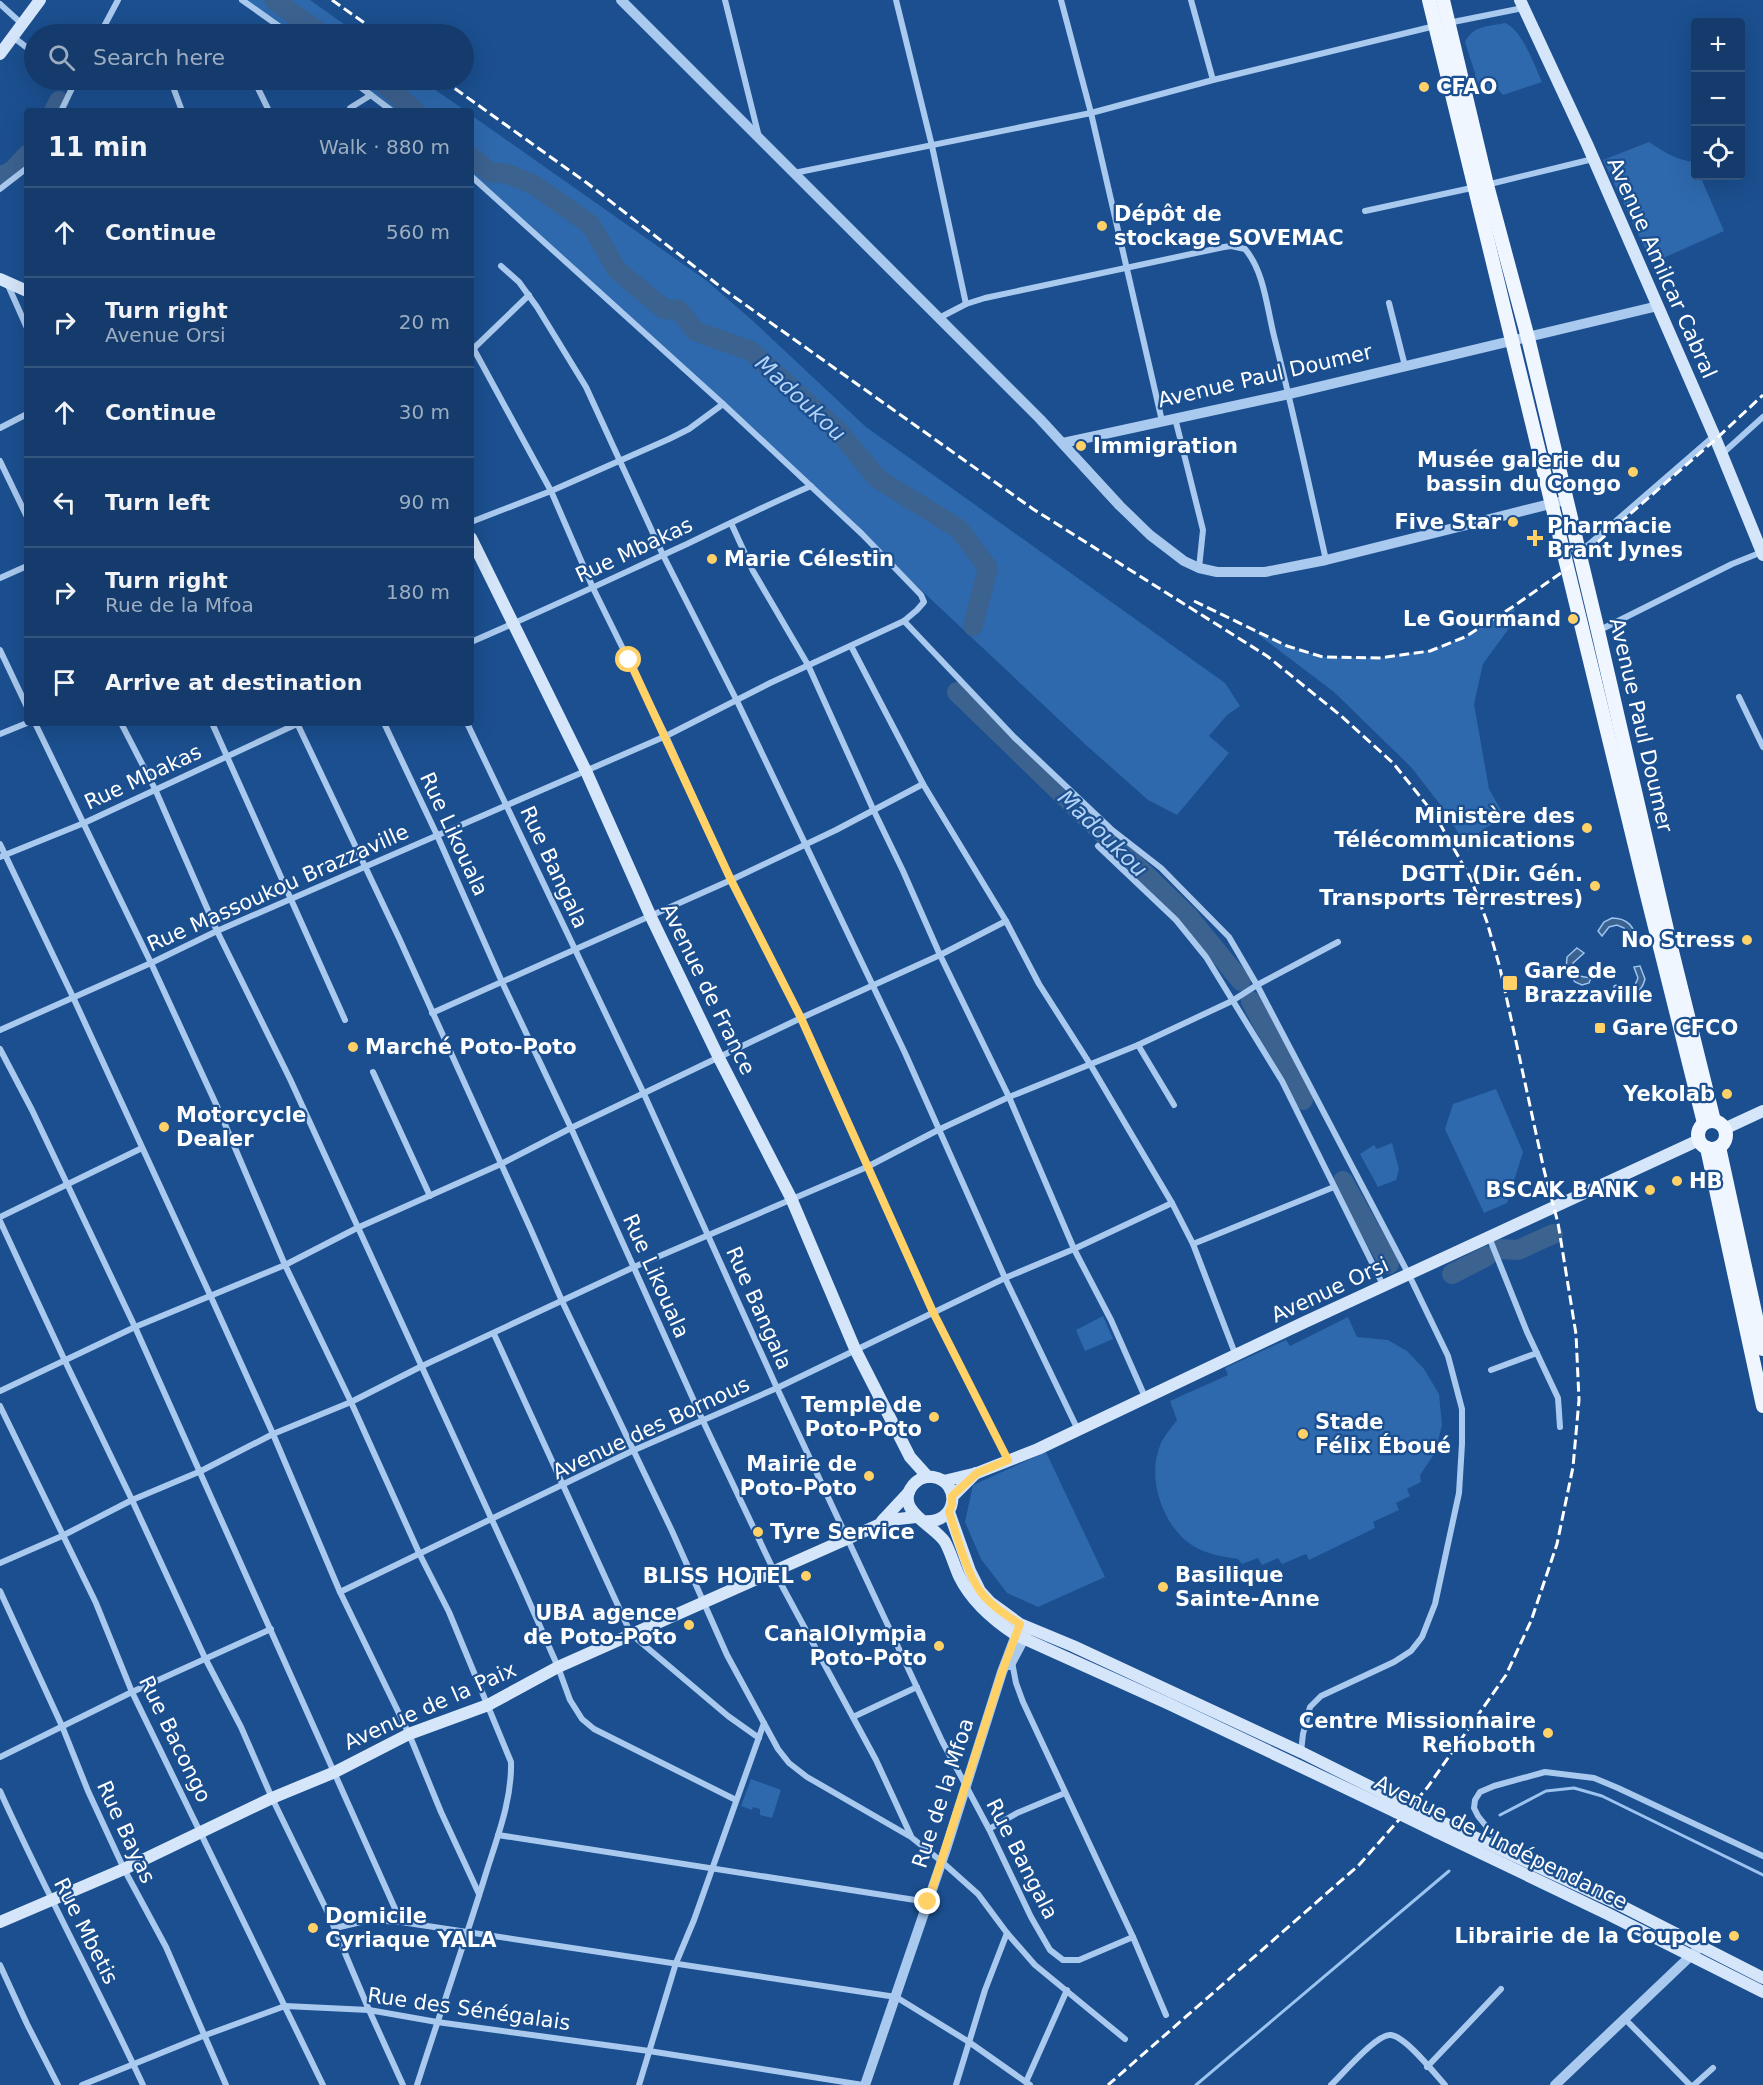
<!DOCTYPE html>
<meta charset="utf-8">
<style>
:root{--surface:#143b6b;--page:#1d4271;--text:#f1f3f6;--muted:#9dadc1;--line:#33557e}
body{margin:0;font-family:"DejaVu Sans",sans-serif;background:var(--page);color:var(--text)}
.controls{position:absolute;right:18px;top:18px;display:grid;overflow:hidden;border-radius:6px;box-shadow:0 6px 24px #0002}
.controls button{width:54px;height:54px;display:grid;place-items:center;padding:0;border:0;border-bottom:2px solid var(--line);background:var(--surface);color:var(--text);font:30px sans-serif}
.stop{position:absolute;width:18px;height:18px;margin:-14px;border:4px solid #ffd166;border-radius:50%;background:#fff}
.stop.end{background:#ffd166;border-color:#fff;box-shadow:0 2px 6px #0008}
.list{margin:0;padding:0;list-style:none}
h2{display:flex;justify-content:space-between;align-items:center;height:78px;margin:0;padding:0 24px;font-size:26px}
h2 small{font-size:20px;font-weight:400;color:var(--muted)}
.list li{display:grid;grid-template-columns:39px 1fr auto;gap:18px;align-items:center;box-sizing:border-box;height:90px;padding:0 24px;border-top:2px solid var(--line)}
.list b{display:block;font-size:22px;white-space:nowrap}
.list p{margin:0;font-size:20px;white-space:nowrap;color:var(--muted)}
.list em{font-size:20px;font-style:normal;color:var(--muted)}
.icon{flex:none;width:33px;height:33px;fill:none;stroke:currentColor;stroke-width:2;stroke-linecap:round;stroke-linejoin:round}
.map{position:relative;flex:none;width:1763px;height:2085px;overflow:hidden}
.search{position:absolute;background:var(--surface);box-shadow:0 6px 24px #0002;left:24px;top:24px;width:450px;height:66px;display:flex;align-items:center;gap:15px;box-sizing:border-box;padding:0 21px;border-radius:33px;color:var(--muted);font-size:22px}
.panel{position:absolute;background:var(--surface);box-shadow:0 6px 24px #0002;left:24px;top:108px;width:450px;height:618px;border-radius:6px}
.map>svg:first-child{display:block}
.green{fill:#2e69ad}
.water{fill:#3c6290;stroke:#9cc4f0;stroke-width:1.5}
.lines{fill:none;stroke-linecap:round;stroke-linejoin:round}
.stream{stroke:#9cc4f0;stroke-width:3}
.river{stroke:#3c6290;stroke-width:20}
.minor{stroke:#a9c9ee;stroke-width:6}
.tertiary{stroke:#a9c9ee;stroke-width:10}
.secondary{stroke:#d6e6fa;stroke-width:12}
.primary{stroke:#f0f6ff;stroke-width:14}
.rail{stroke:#fff;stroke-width:3;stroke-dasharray:10 4.5;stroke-linecap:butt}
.secondary-bridge{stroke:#d6e6fa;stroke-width:12}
.route{stroke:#ffd166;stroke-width:8}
.poi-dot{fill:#ffd166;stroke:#1b4f8f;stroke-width:2}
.labels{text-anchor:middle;stroke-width:4.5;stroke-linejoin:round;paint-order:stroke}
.poi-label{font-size:21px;font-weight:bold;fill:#fff;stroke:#1b4f8f;text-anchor:end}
.street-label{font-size:21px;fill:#fff;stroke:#1b4f8f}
.water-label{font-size:22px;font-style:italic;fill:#b5d3f5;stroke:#1b4f8f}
</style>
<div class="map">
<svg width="1763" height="2085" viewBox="0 0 1763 2085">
<rect width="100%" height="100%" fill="#1b4f8f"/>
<g class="green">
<path d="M242 0H310L358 34H290Z"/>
<path d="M1505 23C1522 30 1534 64 1542 82L1503 95 1497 88 1477 97 1475 73 1465 42C1474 25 1487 27 1505 23Z"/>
<path d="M350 80H421L466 111H391Z"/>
<path d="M471 115 707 281 753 321 866 427 1225 683 1240 706 1227 715 1209 736 1229 753 1177 815 1148 800 1086 745 723 404 471 177Z"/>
<path d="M1649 142C1664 152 1676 160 1695 162L1696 176H1700L1724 231 1652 263 1603 160Z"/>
<path d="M1514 606 1515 620 1483 664 1474 704 1489 789 1505 817C1492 825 1467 834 1469 852L1446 812 1411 767 1334 692 1252 630 1287 646 1323 657 1379 658 1430 650 1465 637Z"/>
<path d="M1496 1089 1523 1152 1507 1203 1484 1213 1445 1129 1453 1104Z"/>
<path d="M1392 1143 1399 1169 1396 1180 1378 1187 1360 1154 1374 1145 1377 1149Z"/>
<path d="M1103 1316 1113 1339 1085 1351 1076 1330Z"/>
<path d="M1348 1317 1357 1337 1388 1340 1407 1351 1424 1369 1439 1394 1442 1425 1435 1453 1420 1475 1421 1482 1407 1489 1410 1496 1396 1503 1399 1510 1373 1522 1375 1528 1309 1560 1306 1554 1282 1564 1278 1558 1262 1565 1258 1558 1242 1564 1238 1559C1228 1557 1216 1556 1206 1552 1166 1539 1144 1480 1161 1443 1165 1435 1172 1427 1177 1420L1170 1401 1228 1375 1225 1368 1286 1340 1290 1346Z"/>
<path d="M1046 1452 1105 1577 1038 1607 1007 1593 981 1559 965 1522 973 1485Z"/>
<path d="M751 1779 781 1790 772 1818 760 1815V1809L753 1807 752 1810 741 1806Z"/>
</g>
<g class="water">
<path d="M1612 918C1626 918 1638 927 1633 942H1627L1624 928 1617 925 1609 927 1602 936 1598 931 1604 922Z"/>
<path d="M1577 948 1584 953 1573 963 1574 970 1579 976 1591 978 1589 983 1582 985 1575 982 1566 970 1567 957Z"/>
<path d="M1640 966 1645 979C1641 995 1628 1000 1614 994V986L1616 985 1629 990 1635 985 1638 978 1634 967Z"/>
</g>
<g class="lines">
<g class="stream">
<path d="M1500 1815 1546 1791 1574 1788 1602 1796 1763 1875"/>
<path d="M1196 2085 1449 1871"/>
</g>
<g class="river">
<path d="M274 0 322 34"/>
<path d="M379 80 415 111"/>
<path d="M54 111 59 101"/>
<path d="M471 157 490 172 508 174 534 185 591 225 617 270 664 309 679 310 695 331 751 351 839 432 878 479 959 529 988 568 973 626"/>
<path d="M0 177 12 171 27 155"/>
<path d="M957 692 1189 917 1241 981"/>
<path d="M1251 1001 1303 1100"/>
<path d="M1343 1181 1389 1264"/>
<path d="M1500 1249 1518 1250 1553 1234"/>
<path d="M1452 1274 1487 1256"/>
</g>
<g class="minor">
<path d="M242 0 290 34"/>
<path d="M725 0 759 137"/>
<path d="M896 0 932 146 966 304"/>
<path d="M1061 0 1091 113 1162 421"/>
<path d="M1191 0 1213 80"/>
<path d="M0 4 22 24"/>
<path d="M1448 23 1523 8"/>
<path d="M100 34 118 0"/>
<path d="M13 37 34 53"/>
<path d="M179 80 172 84 182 111"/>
<path d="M254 80 269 111"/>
<path d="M351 80 392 111"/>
<path d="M61 111 76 80"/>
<path d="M351 111 350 108 371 95"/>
<path d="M794 173 1091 113 1213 80 1435 26"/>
<path d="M1486 185 1593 159"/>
<path d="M0 189 27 168"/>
<path d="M1365 211 1476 187"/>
<path d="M501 266 519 282 537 307 586 387 663 555 737 701 905 1053 1005 1278 1078 1430"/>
<path d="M7 283 27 328"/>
<path d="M1389 303 1405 366"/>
<path d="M939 318 966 304 985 298 1224 247 1231 246 1245 249C1264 271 1267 308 1274 336 1293 410 1309 485 1326 560"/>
<path d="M471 344 551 491 593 588 666 736 731 880 801 1018 933 1313 1008 1460"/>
<path d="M471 351 529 295"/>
<path d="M1175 418 1203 530 1199 568"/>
<path d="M0 428 27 414"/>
<path d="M1722 454 1763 417"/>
<path d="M0 461 27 517"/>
<path d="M471 522 551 491 669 439 689 429 723 404"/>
<path d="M731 523 753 571 808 665 873 809 903 871 940 955 1009 1097 1074 1249 1111 1320 1145 1397"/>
<path d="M1579 553 1714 436"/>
<path d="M0 578 27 566"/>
<path d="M904 621 1014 737 1111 829 1161 868 1229 937 1257 985 1409 1275 1448 1356 1462 1409V1444L1459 1493 1435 1604 1422 1637 1411 1651 1394 1662 1321 1696 1310 1707 1303 1734 1301 1752"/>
<path d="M1598 631 1732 564 1762 552"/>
<path d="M471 642C543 611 615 577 687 544 728 524 769 504 811 486"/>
<path d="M851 646 923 784 1006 921 1039 984 1090 1064 1172 1203 1193 1244 1236 1356"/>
<path d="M0 650 27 707"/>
<path d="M1739 697 1763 747"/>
<path d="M35 723 151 963 221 1115 285 1265 351 1402 420 1555 449 1612 511 1762C512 1799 498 1835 487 1870 465 1942 440 2013 417 2085"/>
<path d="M121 723 155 789 217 931 290 1079 520 1581 558 1667 570 1700 582 1719 594 1729 736 1800"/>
<path d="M212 723 345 1020"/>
<path d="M297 723 399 938 531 1230 562 1301 672 1531 727 1655 778 1749 789 1763 807 1777 911 1837 941 1861 978 1894 1007 1933 1035 1965 1125 2039"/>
<path d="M384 723 437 835 502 982 571 1128 703 1421 774 1571 876 1760 911 1836"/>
<path d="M467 723 644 1094 777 1388 942 1741 989 1829 1031 1917 1050 1950 1063 1960H1079L1133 1937"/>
<path d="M0 734 27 723"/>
<path d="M0 844 73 997 211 1297 273 1434 340 1592 409 1734 441 1812 479 1894"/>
<path d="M1098 846 1176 920 1206 957 1282 1081 1384 1287"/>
<path d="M0 857 84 823 299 723"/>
<path d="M432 1013 731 880 836 830 923 784"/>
<path d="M0 1030 151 963 217 931 666 736 770 683 904 621 917 610 924 602 921 595 862 534 723 404 471 176"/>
<path d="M1138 1045 1174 1105"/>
<path d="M0 1049 32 1110 135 1327 401 1922"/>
<path d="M373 1072 430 1196"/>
<path d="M0 1217 142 1148"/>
<path d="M0 1221 65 1361 132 1500 205 1658 241 1727 272 1798 328 1913 369 2010 403 2085"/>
<path d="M1489 1237 1527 1332 1558 1398 1560 1427"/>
<path d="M1193 1244 1334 1187"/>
<path d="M494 1334 631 1634 728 1716 759 1738"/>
<path d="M1491 1370 1537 1353"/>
<path d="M0 1391 135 1327 285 1265 357 1228 501 1164 571 1128 801 1018 940 955 1006 921"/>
<path d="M0 1406 96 1603 132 1692 323 2085"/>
<path d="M0 1563 62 1536 132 1500 201 1471 273 1434 351 1402 420 1367 634 1267 867 1167 938 1130 1009 1097 1138 1045 1232 1001 1257 985 1338 942"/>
<path d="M0 1591 62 1726 88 1791 124 1869 166 1947 226 2085"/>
<path d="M340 1592 632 1451 777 1388 1005 1278 1074 1249 1172 1203"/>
<path d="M1012 1662 1016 1683 1023 1702 1133 1937 1166 2015"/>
<path d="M853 1717 917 1687"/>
<path d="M0 1757 132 1692 271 1629"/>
<path d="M0 1791C45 1891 97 1986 143 2085"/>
<path d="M989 1829 1017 1813 1065 1793"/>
<path d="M498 1835 928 1902"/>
<path d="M1502 1846 1478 1816 1474 1808 1475 1800 1480 1792 1494 1786 1545 1772 1594 1778 1618 1788 1763 1856"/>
<path d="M335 1928 370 1920 401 1922 896 1997 969 2042 1030 2085"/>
<path d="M0 1965 27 2024 58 2085"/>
<path d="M1624 2018 1690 2085"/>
<path d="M1427 2067 1501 1989"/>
<path d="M1026 2082 1067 1990"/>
<path d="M82 2085 203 2036 285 2006 369 2010 437 2022 649 2051 863 2085"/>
<path d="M639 2085 676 1963 694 1920 764 1723"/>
<path d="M956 2085 985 1990 1007 1933"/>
<path d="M1331 2085C1342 2075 1377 2033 1391 2035 1406 2037 1434 2073 1445 2085"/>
<path d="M1694 2085 1713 2068"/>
</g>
<g class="tertiary">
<path d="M621 0 1040 419 1120 506 1150 535 1184 561 1199 568 1217 572H1265L1326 560 1558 502"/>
<path d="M1063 443 1289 394 1658 306"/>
<path d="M1010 1665 1028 1631"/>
<path d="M865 2085 946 1849 1002 1672 1019 1627"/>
<path d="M1555 2085 1701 1946"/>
</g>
<g class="secondary">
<path d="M1520 0 1587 144 1714 435 1763 555"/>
<path d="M0 54 40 0"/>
<path d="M0 279 27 291"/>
<path d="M471 538 586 771 651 917 719 1058 791 1198 855 1349 910 1457 928 1477"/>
<path d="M1724 1129 1763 1111"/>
<path d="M944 1481 977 1473 1038 1449 1305 1322 1699 1140"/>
<path d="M953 1496 976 1473"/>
<path d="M949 1512 970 1571 980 1591 990 1602 1020 1624 1073 1646 1301 1752 1401 1802"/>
<path d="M882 1521 909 1492"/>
<path d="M924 1521C959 1524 961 1481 933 1477 926 1476 918 1479 913 1485 893 1510 934 1525 945 1542 951 1553 954 1565 959 1576 971 1601 993 1620 1016 1635L1167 1703 1396 1812"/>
<path d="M1442 1822 1614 1902 1763 1978"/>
<path d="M1437 1832 1610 1915 1763 1992"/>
<path d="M0 1922 124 1869 272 1798 335 1772 409 1734 488 1705 558 1667 876 1526 889 1520 916 1517"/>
</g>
<g class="primary">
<path d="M1429 0 1647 895 1704 1123"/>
<path d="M1443 0 1487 185 1528 338 1598 631 1671 947 1714 1121"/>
<circle cx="1712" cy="1135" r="14"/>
<path d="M1719 1147 1763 1349"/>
<path d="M1707 1148 1763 1406"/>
</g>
<g class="rail">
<path d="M332 0 380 34"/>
<path d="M443 80 587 183 726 291 1033 509 1267 656 1340 715 1393 763 1435 815 1471 879 1487 922 1500 968 1544 1170 1558 1223 1576 1334 1579 1400 1573 1467 1557 1544 1531 1621 1506 1675 1427 1788 1359 1865 1108 2085"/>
<path d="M1194 601 1287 646 1323 657 1379 658 1430 651 1465 637 1514 606 1568 568 1716 439 1763 395"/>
</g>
<g class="secondary-bridge">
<path d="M1401 1802 1442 1822"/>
<path d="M1396 1812 1437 1832"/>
</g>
</g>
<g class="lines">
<path class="route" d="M629 660 731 880 801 1018 933 1312 1008 1460 977 1473 952 1496V1504L949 1512C958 1538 965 1569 980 1591 990 1605 1006 1615 1020 1624L1002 1672 928 1902"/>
</g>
<g class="poi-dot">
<circle cx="1424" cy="87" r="6"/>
<circle cx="1102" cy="226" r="6"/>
<circle cx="1081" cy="446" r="6"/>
<circle cx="1633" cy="472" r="6"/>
<circle cx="1513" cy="522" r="6"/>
<path d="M1532 529h6v6h6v6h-6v6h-6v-6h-6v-6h6z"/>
<circle cx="712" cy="559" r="6"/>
<circle cx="1573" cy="619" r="6"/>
<circle cx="1587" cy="828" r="6"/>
<circle cx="1595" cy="886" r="6"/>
<circle cx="1747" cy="940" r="6"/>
<rect x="1502" y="975" width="16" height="16" rx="3"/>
<rect x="1594" y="1022" width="12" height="12" rx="3"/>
<circle cx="353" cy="1047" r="6"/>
<circle cx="1727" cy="1094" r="6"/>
<circle cx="164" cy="1127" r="6"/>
<circle cx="1677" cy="1181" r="6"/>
<circle cx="1650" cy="1190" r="6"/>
<circle cx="934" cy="1417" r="6"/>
<circle cx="1303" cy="1434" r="6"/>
<circle cx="869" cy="1476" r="6"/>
<circle cx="758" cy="1532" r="6"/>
<circle cx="806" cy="1576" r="6"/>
<circle cx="1163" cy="1587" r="6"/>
<circle cx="689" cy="1625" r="6"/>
<circle cx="939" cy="1646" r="6"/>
<circle cx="1548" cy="1733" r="6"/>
<circle cx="313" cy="1928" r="6"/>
<circle cx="1734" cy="1936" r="6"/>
</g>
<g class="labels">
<g class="poi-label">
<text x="1436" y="94" text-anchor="start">CFAO</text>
<text x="1114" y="221" text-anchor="start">Dépôt de<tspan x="1114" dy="24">stockage SOVEMAC</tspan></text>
<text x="1093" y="453" text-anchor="start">Immigration</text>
<text x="1621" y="467">Musée galerie du<tspan x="1621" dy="24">bassin du Congo</tspan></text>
<text x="1501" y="529">Five Star</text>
<text x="1547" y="533" text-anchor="start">Pharmacie<tspan x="1547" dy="24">Brant Jynes</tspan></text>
<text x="724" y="566" text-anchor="start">Marie Célestin</text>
<text x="1561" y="626">Le Gourmand</text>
<text x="1575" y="823">Ministère des<tspan x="1575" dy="24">Télécommunications</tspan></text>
<text x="1583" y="881">DGTT (Dir. Gén.<tspan x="1583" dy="24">Transports Terrestres)</tspan></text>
<text x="1735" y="947">No Stress</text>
<text x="1524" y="978" text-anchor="start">Gare de<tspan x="1524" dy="24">Brazzaville</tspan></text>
<text x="1612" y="1035" text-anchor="start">Gare CFCO</text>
<text x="365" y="1054" text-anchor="start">Marché Poto-Poto</text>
<text x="1715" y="1101">Yekolab</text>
<text x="176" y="1122" text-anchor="start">Motorcycle<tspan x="176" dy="24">Dealer</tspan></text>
<text x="1689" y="1188" text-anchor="start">HB</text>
<text x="1638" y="1197">BSCAK BANK</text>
<text x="922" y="1412">Temple de<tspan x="922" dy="24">Poto-Poto</tspan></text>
<text x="1315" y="1429" text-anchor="start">Stade<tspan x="1315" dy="24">Félix Éboué</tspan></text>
<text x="857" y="1471">Mairie de<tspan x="857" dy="24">Poto-Poto</tspan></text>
<text x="770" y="1539" text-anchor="start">Tyre Service</text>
<text x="1175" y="1582" text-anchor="start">Basilique<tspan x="1175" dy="24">Sainte-Anne</tspan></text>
<text x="794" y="1583">BLISS HOTEL</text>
<text x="677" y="1620">UBA agence<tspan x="677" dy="24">de Poto-Poto</tspan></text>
<text x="927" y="1641">CanalOlympia<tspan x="927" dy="24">Poto-Poto</tspan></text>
<text x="1536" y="1728">Centre Missionnaire<tspan x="1536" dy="24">Rehoboth</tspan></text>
<text x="325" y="1923" text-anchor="start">Domicile<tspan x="325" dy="24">Cyriaque YALA</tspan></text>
<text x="1722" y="1943">Librairie de la Coupole</text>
</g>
<g class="street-label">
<text transform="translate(1662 268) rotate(66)" y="7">Avenue Amilcar Cabral</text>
<text transform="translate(1265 376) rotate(-13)" y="7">Avenue Paul Doumer</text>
<text transform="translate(634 550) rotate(-25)" y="7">Rue Mbakas</text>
<text transform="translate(1641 725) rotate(77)" y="7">Avenue Paul Doumer</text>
<text transform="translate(143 777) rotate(-25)" y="7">Rue Mbakas</text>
<text transform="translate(454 834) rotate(65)" y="7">Rue Likouala</text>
<text transform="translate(554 867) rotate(65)" y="7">Rue Bangala</text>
<text transform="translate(278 888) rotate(-24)" y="7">Rue Massoukou Brazzaville</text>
<text transform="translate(708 989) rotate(64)" y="7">Avenue de France</text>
<text transform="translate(656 1276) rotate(66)" y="7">Rue Likouala</text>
<text transform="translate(1330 1290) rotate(-25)" y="7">Avenue Orsi</text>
<text transform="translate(759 1308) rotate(66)" y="7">Rue Bangala</text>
<text transform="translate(651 1428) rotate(-25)" y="7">Avenue des Bornous</text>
<text transform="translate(430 1706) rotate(-24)" y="7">Avenue de la Paix</text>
<text transform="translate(175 1739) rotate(64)" y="7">Rue Bacongo</text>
<text transform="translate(943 1793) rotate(-72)" y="7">Rue de la Mfoa</text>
<text transform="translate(126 1832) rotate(65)" y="7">Rue Bayas</text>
<text transform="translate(1501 1842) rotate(26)" y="7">Avenue de l'Indépendance</text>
<text transform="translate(1022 1859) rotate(63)" y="7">Rue Bangala</text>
<text transform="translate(86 1931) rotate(63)" y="7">Rue Mbetis</text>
<text transform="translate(469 2009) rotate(8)" y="7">Rue des Sénégalais</text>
</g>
<g class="water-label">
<text transform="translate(801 398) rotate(43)" y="8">Madoukou</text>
<text transform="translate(1103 833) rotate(44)" y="8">Madoukou</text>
</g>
</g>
</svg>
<div class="controls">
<button>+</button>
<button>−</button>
<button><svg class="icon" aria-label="locate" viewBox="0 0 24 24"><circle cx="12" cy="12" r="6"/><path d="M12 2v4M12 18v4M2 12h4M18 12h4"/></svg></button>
</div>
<div class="stop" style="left:629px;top:660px"></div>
<div class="stop end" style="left:928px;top:1902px"></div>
<div class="search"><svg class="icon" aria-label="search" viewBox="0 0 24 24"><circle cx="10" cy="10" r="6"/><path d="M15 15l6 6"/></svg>Search here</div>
<section class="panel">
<h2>11 min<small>Walk · 880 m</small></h2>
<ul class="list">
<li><svg class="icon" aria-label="ahead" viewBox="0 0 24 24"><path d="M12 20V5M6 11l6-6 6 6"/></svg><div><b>Continue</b></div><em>560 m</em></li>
<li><svg class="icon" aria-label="right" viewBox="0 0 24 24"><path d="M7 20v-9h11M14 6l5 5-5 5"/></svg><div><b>Turn right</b><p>Avenue Orsi</p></div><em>20 m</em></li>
<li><svg class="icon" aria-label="ahead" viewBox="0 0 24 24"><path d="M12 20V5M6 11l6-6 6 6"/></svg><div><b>Continue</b></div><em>30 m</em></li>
<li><svg class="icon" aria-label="left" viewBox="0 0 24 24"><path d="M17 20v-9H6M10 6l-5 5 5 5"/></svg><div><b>Turn left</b></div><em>90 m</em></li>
<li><svg class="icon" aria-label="right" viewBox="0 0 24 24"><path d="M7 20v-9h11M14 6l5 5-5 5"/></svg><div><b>Turn right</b><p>Rue de la Mfoa</p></div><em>180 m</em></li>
<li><svg class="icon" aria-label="arrive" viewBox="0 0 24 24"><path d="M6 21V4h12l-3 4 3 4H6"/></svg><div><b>Arrive at destination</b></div></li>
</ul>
</section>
</div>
